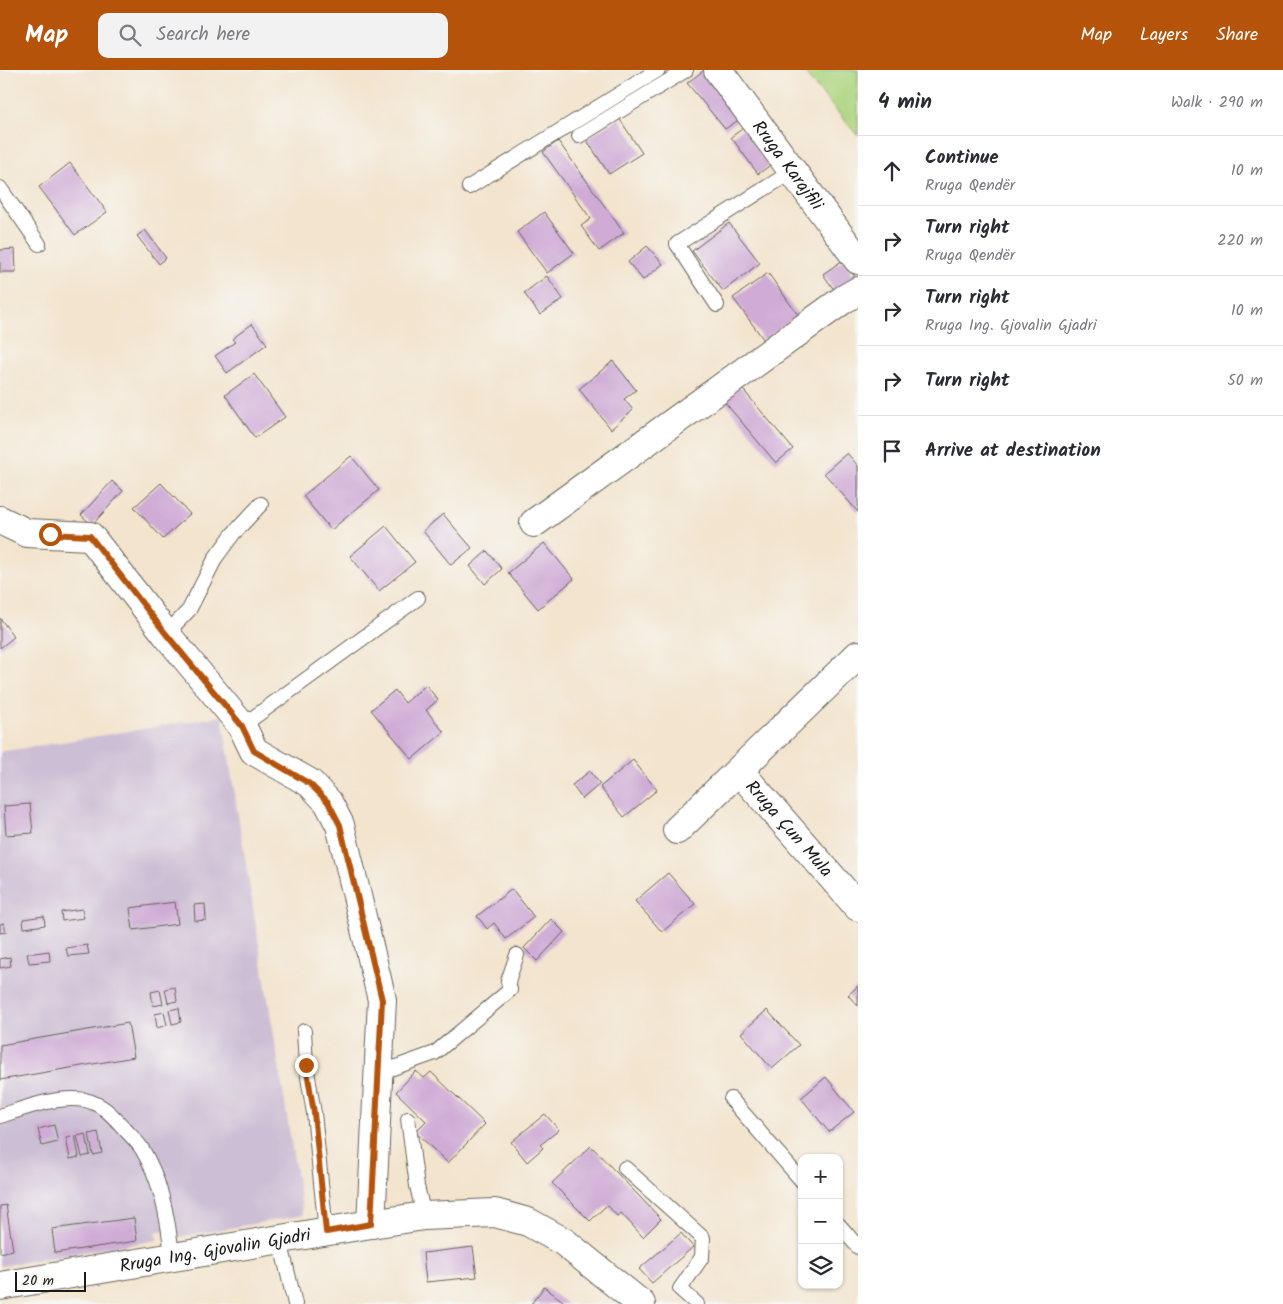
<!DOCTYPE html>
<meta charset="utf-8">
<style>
:root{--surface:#fff;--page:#f2f2f3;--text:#2b2b33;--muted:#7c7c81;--line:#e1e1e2;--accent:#b45309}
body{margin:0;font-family:Kalam,sans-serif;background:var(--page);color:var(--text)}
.controls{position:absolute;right:15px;bottom:15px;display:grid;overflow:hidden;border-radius:10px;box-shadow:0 1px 4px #0004}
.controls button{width:45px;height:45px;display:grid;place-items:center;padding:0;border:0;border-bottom:1px solid var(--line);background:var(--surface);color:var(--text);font:25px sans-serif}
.scale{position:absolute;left:15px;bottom:12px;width:71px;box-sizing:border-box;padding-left:5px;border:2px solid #1c1c1c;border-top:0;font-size:14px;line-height:18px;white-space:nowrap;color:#1c1c1c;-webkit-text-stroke:4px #f6f6f2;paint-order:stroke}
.stop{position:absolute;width:15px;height:15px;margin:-11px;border:4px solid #b45309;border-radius:50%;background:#fff}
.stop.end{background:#b45309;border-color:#fff;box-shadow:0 1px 5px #0008}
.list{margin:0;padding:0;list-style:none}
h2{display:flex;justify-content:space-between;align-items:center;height:65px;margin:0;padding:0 20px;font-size:21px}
h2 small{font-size:16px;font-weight:400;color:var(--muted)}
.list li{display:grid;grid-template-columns:32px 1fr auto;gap:15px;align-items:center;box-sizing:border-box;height:70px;padding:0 20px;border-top:1px solid var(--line)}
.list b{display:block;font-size:19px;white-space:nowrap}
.list p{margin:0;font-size:16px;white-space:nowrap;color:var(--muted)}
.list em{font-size:16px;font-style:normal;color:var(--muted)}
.icon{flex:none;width:28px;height:28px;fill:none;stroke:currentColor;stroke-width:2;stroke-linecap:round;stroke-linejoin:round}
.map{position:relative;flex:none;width:858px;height:1234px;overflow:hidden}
header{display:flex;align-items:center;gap:30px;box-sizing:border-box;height:70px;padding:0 25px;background:var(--accent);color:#fff}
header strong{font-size:24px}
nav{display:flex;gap:28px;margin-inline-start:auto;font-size:18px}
.search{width:350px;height:45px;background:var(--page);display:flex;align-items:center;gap:12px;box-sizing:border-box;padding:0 18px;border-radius:10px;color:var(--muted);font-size:19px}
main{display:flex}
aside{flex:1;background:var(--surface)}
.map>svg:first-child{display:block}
.industrial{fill:#ccbed4}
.green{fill:#aed681;stroke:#65794e}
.building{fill:#cfabd6}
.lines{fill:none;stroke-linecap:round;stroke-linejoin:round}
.lane-casing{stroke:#67625a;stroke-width:16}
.street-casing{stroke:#67625a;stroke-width:30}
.secondary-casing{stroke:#67625a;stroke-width:30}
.lane{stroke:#fff;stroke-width:14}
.street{stroke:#fff;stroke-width:28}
.secondary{stroke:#fff;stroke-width:28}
.route{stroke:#b45309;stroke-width:6}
.labels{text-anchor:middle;stroke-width:5;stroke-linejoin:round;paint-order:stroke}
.street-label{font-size:18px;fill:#1c1c1c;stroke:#f6f6f2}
</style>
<header>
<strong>Map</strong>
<div class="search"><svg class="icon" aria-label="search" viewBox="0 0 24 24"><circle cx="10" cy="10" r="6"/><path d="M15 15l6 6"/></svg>Search here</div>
<nav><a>Map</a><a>Layers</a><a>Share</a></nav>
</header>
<main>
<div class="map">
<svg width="858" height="1234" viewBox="0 0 858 1234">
<rect width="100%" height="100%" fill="#f6f6f2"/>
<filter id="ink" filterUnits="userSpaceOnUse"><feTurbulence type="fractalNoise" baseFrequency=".02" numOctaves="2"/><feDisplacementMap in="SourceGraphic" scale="10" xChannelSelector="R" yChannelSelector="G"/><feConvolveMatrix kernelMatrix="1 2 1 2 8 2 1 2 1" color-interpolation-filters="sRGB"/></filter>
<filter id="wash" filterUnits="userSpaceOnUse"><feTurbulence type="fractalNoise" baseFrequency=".0096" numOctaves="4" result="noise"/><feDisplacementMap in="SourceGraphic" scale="20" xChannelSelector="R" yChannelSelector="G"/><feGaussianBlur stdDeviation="1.12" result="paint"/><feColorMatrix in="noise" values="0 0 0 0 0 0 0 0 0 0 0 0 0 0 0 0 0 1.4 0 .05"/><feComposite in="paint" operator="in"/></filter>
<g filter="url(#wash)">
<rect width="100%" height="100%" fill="#f3e4ce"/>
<path class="industrial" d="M222 646 303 1145 179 1167 177 1158 156 1162 157 1170 0 1196V682Z"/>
<path class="green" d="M802 0H858V66Z"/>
<g id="blocks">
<g class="building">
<path d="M704 0 740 49 725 59 687 13Z"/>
<path d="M619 48 642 83 609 104 586 69Z"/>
<path d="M745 57 772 94 758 104 731 67Z"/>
<path d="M558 71 624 163 599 181 581 156 591 149 543 82Z"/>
<path d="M70 93 107 142 75 165 39 117Z"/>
<path d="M544 142 574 183 547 203 517 162Z"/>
<path d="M729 153 760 193 723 221 692 181Z"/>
<path d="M145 160 166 188 159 194 137 166Z"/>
<path d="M647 176 663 194 643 210 628 192Z"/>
<path d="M15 179 16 202H0V180Z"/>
<path d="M843 190 858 211 839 227 823 204Z"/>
<path d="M768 203 798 245 764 270 733 228Z"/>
<path d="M547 206 563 229 540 245 524 223Z"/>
<path d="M252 254 267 274 227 303 215 286 235 272 232 269Z"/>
<path d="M613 291 636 320 624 329 633 340 611 359 579 319Z"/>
<path d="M254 304 285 347 255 368 225 325Z"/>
<path d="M740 316 793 379 776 393 723 330Z"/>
<path d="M847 383 858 396V442L824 403Z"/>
<path d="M351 386 379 420 331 460 303 426Z"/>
<path d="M112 411 123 421 92 455 81 445Z"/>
<path d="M161 413 190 444 163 469 134 437Z"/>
<path d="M443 444 472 478 451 495 423 461Z"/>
<path d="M386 456 415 492 379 521 350 486Z"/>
<path d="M544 473 574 509 538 539 508 503Z"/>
<path d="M487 481 502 499 485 514 470 496Z"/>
<path d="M0 548 14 567 0 578Z"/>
<path d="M426 615 438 630 426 640 444 662 412 689 371 640 395 620 405 633Z"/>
<path d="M633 690 657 720 624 747 600 717Z"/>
<path d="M590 701 600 714 582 729 572 715Z"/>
<path d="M30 734 33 763 6 765 4 736Z"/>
<path d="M668 803 695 834 662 862 635 831Z"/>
<path d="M512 819 534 847 506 869 494 853 487 859 477 846Z"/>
<path d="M175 832 178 854 133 860 130 838Z"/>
<path d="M205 834 206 850 195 851 194 835Z"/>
<path d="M82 839 84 848 62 851 61 842Z"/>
<path d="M44 846 45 855 24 858 23 849Z"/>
<path d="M551 849 564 862 537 891 524 878Z"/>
<path d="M4 853 6 862 0 863V854Z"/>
<path d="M87 875 89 884 68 886 66 878Z"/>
<path d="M49 881 50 891 29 893 27 884Z"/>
<path d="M10 887 11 896 0 898V889Z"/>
<path d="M858 916V936L848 925Z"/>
<path d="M175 917 177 931 168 933 165 919Z"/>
<path d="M160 920 163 934 153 936 151 922Z"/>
<path d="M179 938 181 952 172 954 169 940Z"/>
<path d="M767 940 799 975 772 999 741 963Z"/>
<path d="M164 942 167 955 157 958 155 944Z"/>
<path d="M128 953 134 987 0 1010V975Z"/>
<path d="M416 1001 424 1008 431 1002 485 1054 448 1093 415 1062 426 1051 396 1022Z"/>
<path d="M826 1007 854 1042 829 1062 801 1028Z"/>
<path d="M545 1044 559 1060 540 1075 543 1078 527 1092 511 1072Z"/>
<path d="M54 1055 58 1072 42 1076 38 1059Z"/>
<path d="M98 1062 102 1083 93 1085 89 1064Z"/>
<path d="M86 1064 90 1085 82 1087 77 1066Z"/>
<path d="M75 1066 79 1087 70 1089 66 1068Z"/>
<path d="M591 1076 661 1149 643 1167 621 1143 617 1146 607 1135 590 1151 552 1113Z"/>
<path d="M6 1135 13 1180 0 1183V1136Z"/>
<path d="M134 1148 137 1171 55 1183 52 1159Z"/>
<path d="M681 1163 693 1177 652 1213 639 1199Z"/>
<path d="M473 1177 477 1207 426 1212 423 1183Z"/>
<path d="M544 1217 567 1234H531Z"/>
</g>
</g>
</g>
<g filter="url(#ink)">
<use href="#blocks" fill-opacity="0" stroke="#67625a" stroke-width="1"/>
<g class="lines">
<defs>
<g id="lane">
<path d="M579 66 686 0"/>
<path d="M469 117 658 0"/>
<path d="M0 118 39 174"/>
<path d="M717 235 677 174 780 109 791 100"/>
<path d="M166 564 189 540 216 487 233 464 261 434"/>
<path d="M242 656 418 528"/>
<path d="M304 961 306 995 314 1043 326 1162"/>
<path d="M379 1003 435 983 510 920 508 911 517 885"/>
<path d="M731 1029 802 1111"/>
<path d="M0 1046C25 1038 58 1025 85 1030 102 1034 111 1044 122 1056 128 1063 137 1071 142 1079 161 1110 169 1152 172 1188"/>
<path d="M408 1049 417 1116 424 1146"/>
<path d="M625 1098 703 1168 702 1187 680 1219 697 1234"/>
<path d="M839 1155 858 1177"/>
<path d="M280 1170 295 1234"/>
</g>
<g id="street">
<path id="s1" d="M718 0 858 190"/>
<path d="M0 450 27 463 90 466 166 564 242 656 254 681 310 713 328 732 340 755 382 930 371 1154"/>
<path d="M534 453 844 229 858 221"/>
<path id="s2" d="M740 702 858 837"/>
<path d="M677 760 858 585"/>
</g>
<g id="secondary">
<path id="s3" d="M0 1216 371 1154 424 1146 495 1143 528 1152 564 1172 641 1234"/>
</g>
</defs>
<use href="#lane" class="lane-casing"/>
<use href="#street" class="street-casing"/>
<use href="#secondary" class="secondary-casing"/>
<use href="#lane" class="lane"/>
<use href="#street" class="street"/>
<use href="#secondary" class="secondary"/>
</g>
</g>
<g class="lines" filter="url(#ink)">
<path class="route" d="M50 464 90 466 166 564 242 656 254 681 310 714 328 732 340 755 382 930 371 1154 326 1162 314 1043 306 995"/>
</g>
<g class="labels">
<g class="street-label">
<text dy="6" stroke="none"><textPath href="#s1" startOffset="118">Rruga Karajfili</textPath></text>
<text dy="6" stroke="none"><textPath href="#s2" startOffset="75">Rruga Çun Mula</textPath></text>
<text dy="6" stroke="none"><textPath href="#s3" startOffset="218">Rruga Ing. Gjovalin Gjadri</textPath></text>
</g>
</g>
</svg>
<div class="controls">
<button>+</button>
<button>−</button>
<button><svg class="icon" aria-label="layers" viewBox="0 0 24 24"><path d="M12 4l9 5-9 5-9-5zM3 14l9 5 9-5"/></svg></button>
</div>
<div class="scale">20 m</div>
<div class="stop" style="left:50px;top:464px"></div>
<div class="stop end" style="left:306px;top:995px"></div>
</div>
<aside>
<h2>4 min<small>Walk · 290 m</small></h2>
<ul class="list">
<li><svg class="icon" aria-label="ahead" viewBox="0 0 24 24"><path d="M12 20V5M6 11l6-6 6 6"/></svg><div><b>Continue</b><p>Rruga Qendër</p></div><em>10 m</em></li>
<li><svg class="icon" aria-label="right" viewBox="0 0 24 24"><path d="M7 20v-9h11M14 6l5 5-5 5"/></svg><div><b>Turn right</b><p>Rruga Qendër</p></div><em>220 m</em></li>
<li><svg class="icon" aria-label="right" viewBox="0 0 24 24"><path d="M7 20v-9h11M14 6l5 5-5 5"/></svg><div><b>Turn right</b><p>Rruga Ing. Gjovalin Gjadri</p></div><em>10 m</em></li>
<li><svg class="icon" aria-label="right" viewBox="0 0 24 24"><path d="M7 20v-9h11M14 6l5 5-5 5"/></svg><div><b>Turn right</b></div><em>50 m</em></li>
<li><svg class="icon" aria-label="arrive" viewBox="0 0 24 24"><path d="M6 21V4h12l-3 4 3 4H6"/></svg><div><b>Arrive at destination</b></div></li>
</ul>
</aside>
</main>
